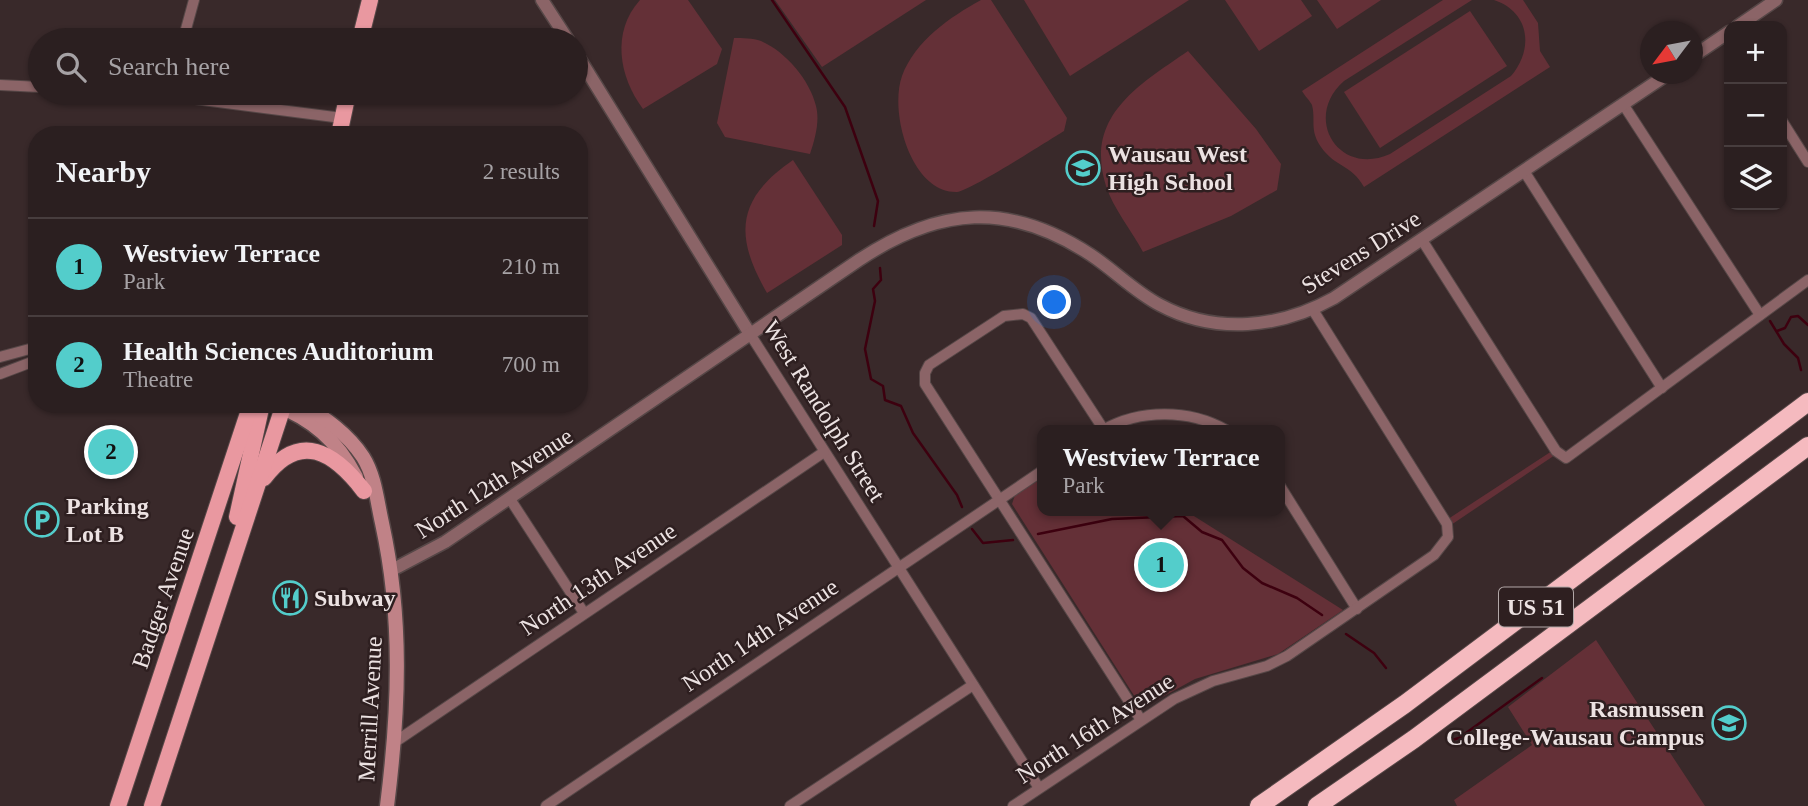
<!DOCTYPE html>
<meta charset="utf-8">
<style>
:root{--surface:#2b1f20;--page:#372c2d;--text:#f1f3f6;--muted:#a6a2a5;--line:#473d3e;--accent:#53cdcb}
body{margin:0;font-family:Georgia,serif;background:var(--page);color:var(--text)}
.controls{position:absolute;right:21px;top:21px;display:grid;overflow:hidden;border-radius:14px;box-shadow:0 2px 5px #0004}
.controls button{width:63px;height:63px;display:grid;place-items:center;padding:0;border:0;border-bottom:2px solid var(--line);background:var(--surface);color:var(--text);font:35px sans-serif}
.compass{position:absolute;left:1640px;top:21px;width:63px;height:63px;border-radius:50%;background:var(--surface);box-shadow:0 2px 5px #0004;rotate:238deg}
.you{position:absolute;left:1055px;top:303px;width:24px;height:24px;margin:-18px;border:5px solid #fff;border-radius:50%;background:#1a73e8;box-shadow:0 0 0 10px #1a73e833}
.badge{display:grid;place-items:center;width:46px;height:46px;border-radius:50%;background:var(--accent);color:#111;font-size:23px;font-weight:700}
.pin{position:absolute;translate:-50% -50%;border:4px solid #fff;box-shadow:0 2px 7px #0006}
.popup{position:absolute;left:1037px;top:425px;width:248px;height:91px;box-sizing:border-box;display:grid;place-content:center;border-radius:14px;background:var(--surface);filter:drop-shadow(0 2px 5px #0005);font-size:23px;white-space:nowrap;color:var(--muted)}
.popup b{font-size:26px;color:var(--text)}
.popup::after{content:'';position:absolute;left:50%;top:100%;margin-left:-14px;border:14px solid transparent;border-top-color:var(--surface)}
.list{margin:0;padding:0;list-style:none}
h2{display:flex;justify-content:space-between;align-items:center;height:91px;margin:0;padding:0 28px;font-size:30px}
h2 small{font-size:23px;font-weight:400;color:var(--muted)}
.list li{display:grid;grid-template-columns:46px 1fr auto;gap:21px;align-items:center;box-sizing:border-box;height:98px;padding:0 28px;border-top:2px solid var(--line)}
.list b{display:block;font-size:26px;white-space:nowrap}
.list p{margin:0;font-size:23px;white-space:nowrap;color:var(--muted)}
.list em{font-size:23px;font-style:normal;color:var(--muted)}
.icon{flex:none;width:38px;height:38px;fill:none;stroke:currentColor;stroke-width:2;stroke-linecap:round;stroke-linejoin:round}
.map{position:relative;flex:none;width:1808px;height:806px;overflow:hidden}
.search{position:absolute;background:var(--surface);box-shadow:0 2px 5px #0004;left:28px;top:28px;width:560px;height:77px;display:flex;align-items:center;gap:18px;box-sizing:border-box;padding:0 24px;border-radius:38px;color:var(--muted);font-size:26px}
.panel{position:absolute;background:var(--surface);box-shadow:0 2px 5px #0004;left:28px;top:126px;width:560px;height:287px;border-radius:28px}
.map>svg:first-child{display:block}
.green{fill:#643037}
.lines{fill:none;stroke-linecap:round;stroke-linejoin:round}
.stream{stroke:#3d000f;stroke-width:2.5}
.minor-casing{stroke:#564747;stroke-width:12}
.tertiary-casing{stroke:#564747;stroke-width:15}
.secondary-casing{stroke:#564747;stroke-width:17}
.primary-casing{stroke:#564747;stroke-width:18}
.motorway-casing{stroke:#564747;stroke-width:20}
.minor{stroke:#8b6467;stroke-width:10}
.tertiary{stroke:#8b6467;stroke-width:12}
.secondary{stroke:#c08287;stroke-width:14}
.primary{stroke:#e998a0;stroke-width:16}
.motorway{stroke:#f5babf;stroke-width:18}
.labels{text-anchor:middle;stroke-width:5;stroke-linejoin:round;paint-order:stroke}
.shield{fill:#2e1f20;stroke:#b3a8a8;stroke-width:2}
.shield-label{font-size:23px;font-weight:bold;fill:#ece2e2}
.poi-label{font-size:24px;font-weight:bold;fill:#ece2e2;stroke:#2e1f20;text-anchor:start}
.street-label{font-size:24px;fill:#ece2e2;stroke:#2e1f20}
</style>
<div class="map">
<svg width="1808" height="806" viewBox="0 0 1808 806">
<rect width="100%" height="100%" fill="#39292a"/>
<g class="green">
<path d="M640 0H688L722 49 717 64 643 109C619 77 611 32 640 0Z"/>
<path d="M775 0H926L822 67Z"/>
<path d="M981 0H991L1067 118 1064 131C1046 142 970 191 957 192 911 193 889 112 902 76 915 41 950 17 981 0Z"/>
<path d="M1024 0H1189L1070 76Z"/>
<path d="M1225 0H1301L1312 16 1259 51Z"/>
<path d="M1317 0H1381L1337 29Z"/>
<path d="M1443 0H1472L1344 81C1302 118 1339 177 1390 154L1511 76C1534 49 1530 12 1494 0H1523L1538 23 1540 51 1550 67 1364 187C1351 164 1336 168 1321 147 1309 130 1316 120 1312 105 1310 101 1304 95 1302 91Z"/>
<path d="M1470 11 1507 66 1380 148 1344 92Z"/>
<path d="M734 38C742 38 753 38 761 41 785 51 810 80 816 106 820 121 815 139 810 154L725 137 717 123Z"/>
<path d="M1188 51 1256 129 1281 164 1277 190 1231 216 1143 252C1132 231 1113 208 1106 186 1084 116 1139 85 1188 51Z"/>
<path d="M793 160 842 235V245L767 293C734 236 736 199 793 160Z"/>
<path d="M1555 449 1558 453 1448 527 1445 521Z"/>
<path d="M1042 478V511H1081L1085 516 1186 511 1343 610 1278 654 1195 679 1142 708 1012 504 1015 495Z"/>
<path d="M1596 640 1705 806H1457L1454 800 1532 745 1508 707Z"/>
</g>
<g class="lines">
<g class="stream">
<path d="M772 0 845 107 878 201 874 226"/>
<path d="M880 268 881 280 873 289 875 301 865 349 871 379 883 386 885 400 901 406 913 433 957 495 962 507"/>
<path d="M1770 321 1784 344 1798 358 1801 370"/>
<path d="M1777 331 1785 328 1791 317 1798 316 1808 325"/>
<path d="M972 529 983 543 1013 540"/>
<path d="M1038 534 1112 519 1183 516 1202 532 1222 540 1243 568 1262 583 1297 598 1322 615"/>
<path d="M1346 634 1374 653 1386 668"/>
<path d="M1452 740 1459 738 1542 678"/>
</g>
<defs>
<g id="minor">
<path d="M183 40 194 0"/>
<path d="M0 85 40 87"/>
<path d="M117 93 172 96 342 118"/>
<path d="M1623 104 1760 315"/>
<path d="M1782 121 1808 162"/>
<path d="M1524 171 1662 388"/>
<path d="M1422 240 1556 451 1566 458 1808 280"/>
<path d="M750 334 1039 788"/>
<path d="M0 357 37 347"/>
<path d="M0 374 37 360"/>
<path d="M1103 430C1140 409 1189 409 1226 430"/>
<path d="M1104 430 1031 318 1023 314 1004 316 929 365 925 373V384L1141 720"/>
<path d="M1280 486 1357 609"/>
<path d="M510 499 584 613"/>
<path d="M395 742 824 452"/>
<path d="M546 806 1042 471"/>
<path d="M790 806 973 685"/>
<path d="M1013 806 1174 699 1213 681 1267 666 1287 656 1434 555 1448 537 1447 524 1313 310"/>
</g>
<g id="tertiary">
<path d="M542 0 568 40"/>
<path d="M1738 26 1776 0"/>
<path d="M576 53 750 334"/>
<path d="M1692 57 1729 32"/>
<path d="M390 571 445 542 859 260C939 207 1009 201 1091 255 1115 271 1135 292 1160 305 1216 335 1280 328 1334 298L1668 74"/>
</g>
<g id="secondary">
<path d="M274 404C312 419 337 440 356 477"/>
<path d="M302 404C325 418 348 434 363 457 375 476 377 501 382 523 403 619 399 710 387 806"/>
</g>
<g id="primary">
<path d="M360 40 370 0"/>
<path d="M339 135 348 93"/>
<path d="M264 478C300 430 334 452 364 491"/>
<path d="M237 517 262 404"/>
<path d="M118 806 251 404"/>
<path d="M152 806 284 404"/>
</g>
<g id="motorway">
<path d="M1259 806 1405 704 1808 402"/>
<path d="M1317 806 1414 739 1808 446"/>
</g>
</defs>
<use href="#minor" class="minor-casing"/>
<use href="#tertiary" class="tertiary-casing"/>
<use href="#secondary" class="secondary-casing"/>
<use href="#primary" class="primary-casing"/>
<use href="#motorway" class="motorway-casing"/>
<use href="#minor" class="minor"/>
<use href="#tertiary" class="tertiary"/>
<use href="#secondary" class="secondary"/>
<use href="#primary" class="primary"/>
<use href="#motorway" class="motorway"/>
</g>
<defs>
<symbol id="school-ring" viewBox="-11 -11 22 22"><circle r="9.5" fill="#2e1f20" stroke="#53cdcb" stroke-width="1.5"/><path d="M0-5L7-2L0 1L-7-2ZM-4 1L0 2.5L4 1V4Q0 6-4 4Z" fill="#53cdcb"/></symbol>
<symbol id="parking-ring" viewBox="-11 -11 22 22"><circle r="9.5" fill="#2e1f20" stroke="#53cdcb" stroke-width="1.5"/><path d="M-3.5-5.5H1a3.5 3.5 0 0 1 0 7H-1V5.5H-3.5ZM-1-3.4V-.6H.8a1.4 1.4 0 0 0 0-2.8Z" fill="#53cdcb"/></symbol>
<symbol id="restaurant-ring" viewBox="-11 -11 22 22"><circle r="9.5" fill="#2e1f20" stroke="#53cdcb" stroke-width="1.5"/><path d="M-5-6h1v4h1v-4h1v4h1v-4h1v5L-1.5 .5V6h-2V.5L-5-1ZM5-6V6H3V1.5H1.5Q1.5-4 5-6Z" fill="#53cdcb"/></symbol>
<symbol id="university-ring" viewBox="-11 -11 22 22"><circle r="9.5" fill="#2e1f20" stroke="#53cdcb" stroke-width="1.5"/><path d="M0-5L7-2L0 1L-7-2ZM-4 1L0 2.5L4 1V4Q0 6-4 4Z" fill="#53cdcb"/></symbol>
</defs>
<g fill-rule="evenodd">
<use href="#school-ring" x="1064" y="149" width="38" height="38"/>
<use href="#parking-ring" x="23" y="501" width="38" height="38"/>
<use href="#restaurant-ring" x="271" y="579" width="38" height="38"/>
<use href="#university-ring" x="1710" y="704" width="38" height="38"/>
</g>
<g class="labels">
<rect class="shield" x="1499" y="587.5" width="74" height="39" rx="5"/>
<g class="shield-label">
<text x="1536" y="615">US 51</text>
</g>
<g class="poi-label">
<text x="1108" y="162">Wausau West<tspan x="1108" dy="28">High School</tspan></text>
<text x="66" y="514">Parking<tspan x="66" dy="28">Lot B</tspan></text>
<text x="314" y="606">Subway</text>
<text x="1704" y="717" text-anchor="end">Rasmussen<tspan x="1704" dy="28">College-Wausau Campus</tspan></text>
</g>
<g class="street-label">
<text transform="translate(1361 252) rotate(-32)" y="8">Stevens Drive</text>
<text transform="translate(824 411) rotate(58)" y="8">West Randolph Street</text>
<text transform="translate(494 483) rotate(-33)" y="8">North 12th Avenue</text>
<text transform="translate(598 579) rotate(-34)" y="8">North 13th Avenue</text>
<text transform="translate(163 598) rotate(-71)" y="8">Badger Avenue</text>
<text transform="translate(760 635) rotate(-34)" y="8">North 14th Avenue</text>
<text transform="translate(370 709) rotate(-87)" y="8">Merrill Avenue</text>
<text transform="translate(1095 728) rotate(-33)" y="8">North 16th Avenue</text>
</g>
</g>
</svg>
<div class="controls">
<button>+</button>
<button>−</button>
<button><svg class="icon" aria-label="layers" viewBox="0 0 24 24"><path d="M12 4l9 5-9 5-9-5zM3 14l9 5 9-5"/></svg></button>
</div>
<svg class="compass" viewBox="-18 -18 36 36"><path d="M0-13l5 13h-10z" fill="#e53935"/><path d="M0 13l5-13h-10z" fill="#a6a2a5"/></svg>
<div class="you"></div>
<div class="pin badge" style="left:1161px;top:565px">1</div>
<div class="popup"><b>Westview Terrace</b>Park</div>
<div class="pin badge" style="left:111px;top:452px">2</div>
<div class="search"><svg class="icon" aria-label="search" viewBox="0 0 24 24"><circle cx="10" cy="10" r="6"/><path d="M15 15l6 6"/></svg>Search here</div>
<section class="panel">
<h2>Nearby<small>2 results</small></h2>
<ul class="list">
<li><span class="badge">1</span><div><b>Westview Terrace</b><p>Park</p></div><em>210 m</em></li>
<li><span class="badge">2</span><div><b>Health Sciences Auditorium</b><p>Theatre</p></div><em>700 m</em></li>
</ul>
</section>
</div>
